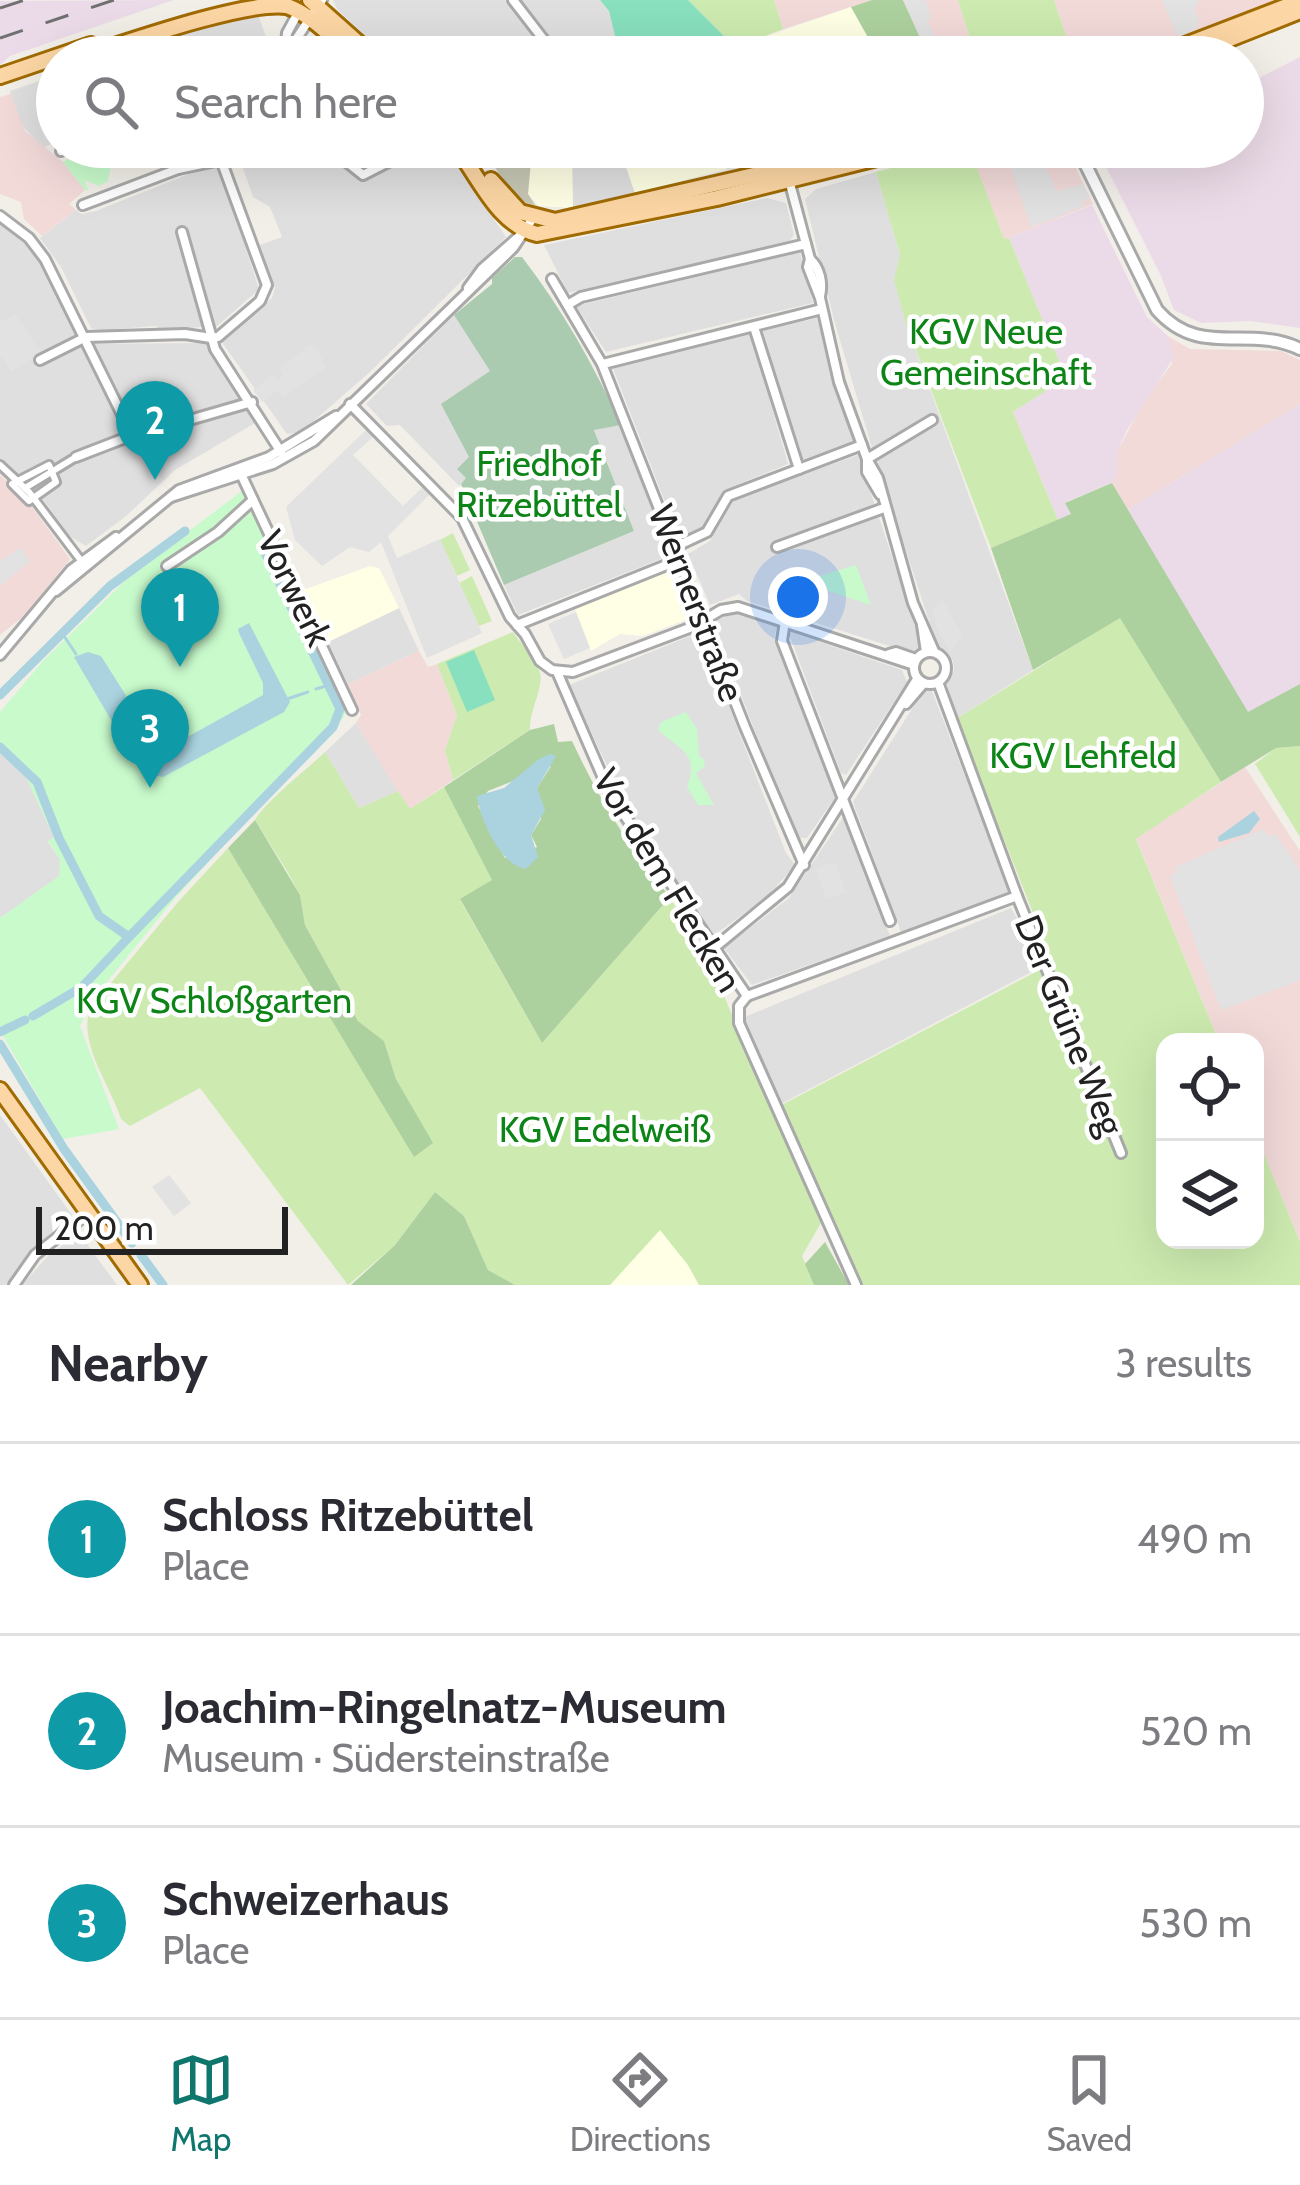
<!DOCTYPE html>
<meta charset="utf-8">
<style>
:root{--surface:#fff;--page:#f7f7f7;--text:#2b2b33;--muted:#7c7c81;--line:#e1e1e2;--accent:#0f766e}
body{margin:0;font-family:Cabin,sans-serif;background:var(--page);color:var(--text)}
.controls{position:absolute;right:36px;bottom:36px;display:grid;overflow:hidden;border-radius:24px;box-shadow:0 12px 48px #0002}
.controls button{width:108px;height:108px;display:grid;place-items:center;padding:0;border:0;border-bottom:3px solid var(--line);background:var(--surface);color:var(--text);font:60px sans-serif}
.scale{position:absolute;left:36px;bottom:30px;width:252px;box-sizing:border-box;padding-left:12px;border:6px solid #222;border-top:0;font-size:33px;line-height:42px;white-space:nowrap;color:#222;-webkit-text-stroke:9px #fff;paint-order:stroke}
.you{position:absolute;left:798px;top:597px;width:42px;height:42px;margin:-30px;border:9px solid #fff;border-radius:50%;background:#1a73e8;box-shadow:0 0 0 18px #1a73e833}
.badge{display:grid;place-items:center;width:78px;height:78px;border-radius:50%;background:var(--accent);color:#fff;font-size:39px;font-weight:700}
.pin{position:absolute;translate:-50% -99px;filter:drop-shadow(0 3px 6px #0008)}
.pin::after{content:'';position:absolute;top:63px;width:42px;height:36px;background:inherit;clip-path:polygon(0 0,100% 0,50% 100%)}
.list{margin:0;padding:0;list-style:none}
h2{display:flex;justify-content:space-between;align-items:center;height:156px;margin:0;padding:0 48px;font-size:51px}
h2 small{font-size:39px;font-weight:400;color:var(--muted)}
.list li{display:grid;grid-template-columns:78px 1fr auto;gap:36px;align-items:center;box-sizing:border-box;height:192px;padding:0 48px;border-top:3px solid var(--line)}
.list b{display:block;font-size:45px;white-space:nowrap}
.list p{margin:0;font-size:39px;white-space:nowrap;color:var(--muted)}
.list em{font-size:39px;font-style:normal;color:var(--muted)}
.icon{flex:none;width:66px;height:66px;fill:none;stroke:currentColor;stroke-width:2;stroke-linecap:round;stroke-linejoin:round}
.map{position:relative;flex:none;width:1300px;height:1285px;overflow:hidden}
.search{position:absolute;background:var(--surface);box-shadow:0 12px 48px #0002;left:36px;right:36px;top:36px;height:132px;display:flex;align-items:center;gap:30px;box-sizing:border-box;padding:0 42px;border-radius:66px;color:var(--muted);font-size:45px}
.sheet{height:732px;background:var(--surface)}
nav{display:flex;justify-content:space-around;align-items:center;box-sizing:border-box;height:168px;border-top:3px solid var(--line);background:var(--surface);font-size:33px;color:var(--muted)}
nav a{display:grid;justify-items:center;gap:6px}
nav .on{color:var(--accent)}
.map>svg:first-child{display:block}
.residential{fill:#e0dfdf}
.commercial{fill:#f2dad9}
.industrial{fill:#ebdbe8}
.education{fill:#ffffe5}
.construction{fill:#c7c7b4}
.grass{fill:#cdebb0}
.forest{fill:#add19e;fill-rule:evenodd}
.cemetery{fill:#aacbaf}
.park{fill:#c8facc}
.pitch{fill:#88e0be}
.parking{fill:#e2e2e2}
.water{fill:#aad3df}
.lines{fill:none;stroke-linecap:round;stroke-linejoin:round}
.stream{stroke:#aad3df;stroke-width:3}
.canal{stroke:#aad3df;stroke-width:9}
.pedestrian-casing{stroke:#a9a9a9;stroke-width:12}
.minor-casing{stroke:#a9a9a9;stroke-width:14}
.tertiary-casing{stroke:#a9a9a9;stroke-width:16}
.primary-casing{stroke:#a06b00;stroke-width:20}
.pedestrian{stroke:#fff;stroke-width:6}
.minor{stroke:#fff;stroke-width:8}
.tertiary{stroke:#fff;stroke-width:10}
.primary{stroke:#fcd6a4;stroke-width:14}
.rail{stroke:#707070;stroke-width:3;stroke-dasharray:24 24;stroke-linecap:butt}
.labels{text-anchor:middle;stroke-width:9;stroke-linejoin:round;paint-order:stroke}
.park-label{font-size:36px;fill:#0c8416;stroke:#fff}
.street-label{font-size:36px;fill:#222;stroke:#fff}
</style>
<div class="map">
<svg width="1300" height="1285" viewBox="0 0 1300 1285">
<rect width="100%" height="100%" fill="#f2efe9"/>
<g class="residential">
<path d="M333 0H505L549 57H388L337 9Z"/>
<path d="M519 0H600L609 11 620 57H561Z"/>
<path d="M257 12 271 50 268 57H152L148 44Z"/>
<path d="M57 75V141L43 148 18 121 10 91Z"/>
<path d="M228 147H407L411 151 420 147H445L506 237 370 372 301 432 287 434 221 341 272 298 275 288 260 245 282 237 270 207 253 197 238 154Z"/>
<path d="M721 147H768L772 162 727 169Z"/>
<path d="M571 149H578L580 157 623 158 635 193 573 208Z"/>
<path d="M209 166 220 168 259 289 215 328 188 229 175 231 203 327 158 330 157 326 116 329 114 333 91 328 61 267 40 238 76 210 82 214 96 211Z"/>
<path d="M876 172 900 255 906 324 1033 670 956 719 947 684 954 670 953 661 937 645 872 448 834 320 805 199 816 189Z"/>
<path d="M767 198 786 203 794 235 789 242 568 293 544 245Z"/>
<path d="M0 223 26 245 48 273 81 344 205 343 257 422 175 470 125 517 86 546 69 536 38 492 0 459Z"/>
<path d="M800 252 813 303 606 352 576 306Z"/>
<path d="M454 315 490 371 467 478 459 486 400 425 387 426 366 404Z"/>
<path d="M817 318 854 441 802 460 763 331Z"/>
<path d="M751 334 788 464 724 490 702 527 679 538 612 366Z"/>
<path d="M621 425 667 551 666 557 518 615 504 585 634 531 594 429Z"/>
<path d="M858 455 922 646 912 653 747 601 739 594 710 605 688 554 710 541 735 499Z"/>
<path d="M399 608 419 651 348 684 328 642Z"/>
<path d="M733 613 777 627 774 637 836 796 807 838H796L713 622Z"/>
<path d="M788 631 902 670 907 682 846 775 841 773Z"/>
<path d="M700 632 786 853 795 865 767 897 714 935 625 804 569 685Z"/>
<path d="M924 690 932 691 1010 893 901 932 853 802Z"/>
<path d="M356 723 398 791 359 808 325 752Z"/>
<path d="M0 753 26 777 54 837 48 842 60 860V876L0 918Z"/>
<path d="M844 816 890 936 752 985 724 948 789 898Z"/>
<path d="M1011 908 1040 960 1039 968 779 1105 742 1018Z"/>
<path d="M0 1115 72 1215 71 1221 41 1242 6 1285H0Z"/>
<path d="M79 1233 117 1285H22L48 1256Z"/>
</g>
<g class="commercial">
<path d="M774 0H872L783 29Z"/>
<path d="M903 0H958L976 57H929Z"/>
<path d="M1054 0H1281L1129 57H1073Z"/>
<path d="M11 94 25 131 63 162 85 190 69 204 76 210 42 236 24 219 21 202 0 194V97Z"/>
<path d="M969 147H1066L1093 204 1004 240Z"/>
<path d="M1168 336 1190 349 1281 351 1300 360V404L1127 510 1112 483 1117 474V452L1145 399 1172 364Z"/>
<path d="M0 475 26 498 70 559 24 616 0 635Z"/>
<path d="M419 651 428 667 437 664 457 715 445 750 453 780 409 810 356 723 361 715 348 684Z"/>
<path d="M1245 767 1300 851V1242L1255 1132V1042H1219L1136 838Z"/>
</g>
<g class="industrial">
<path d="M174 0 10 56 0 65V1Z"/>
<path d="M1300 57V328L1250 321 1201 323 1174 310 1161 276 1096 147H1243V86Z"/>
<path d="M1092 205 1147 317 1168 336 1174 357 1127 430 1117 452V474L1112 483 1066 502 1071 514 1058 520 1013 412 1066 378 1009 238Z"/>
<path d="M1300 404V684L1248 713 1127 510Z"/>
</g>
<g class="education">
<path d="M851 7 879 57H738L735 47Z"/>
<path d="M565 147H721L727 169 635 193 623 158 579 157 578 149H572L573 208 538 206 528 194 531 160Z"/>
<path d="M370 566 379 568 399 608 328 642 303 590Z"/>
<path d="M667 567 693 617 643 636 620 634 591 651 574 606Z"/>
<path d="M660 1229 688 1265 699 1285H610Z"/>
</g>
<path class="construction" d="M481 147H543L548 154 531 160 528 194 535 205 523 202 513 194Z"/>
<g class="grass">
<path d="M688 0H774L783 29 735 47Z"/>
<path d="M958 0H1054L1073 57H976Z"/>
<path d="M969 147 1004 239 1009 238 1066 378 1013 412 1058 520 991 548 906 324 894 280 900 255 876 172Z"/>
<path d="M453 533 470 570 457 576 440 540Z"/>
<path d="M472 576 492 621 479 626 459 583Z"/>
<path d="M1120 617 1221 782 1136 839 1219 1042H1165V1240H1255V1132L1300 1242V1285H857L825 1216 802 1256 814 1285H699L688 1265 660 1230 610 1285H515L488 1270 464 1216 435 1192 395 1245 348 1285 200 1088 130 1126 121 1119C111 1086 76 1041 91 1007L178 902 228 848 414 1156 432 1144 396 1079 384 1041 358 1021 305 925 300 895 287 871 255 820C266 801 306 770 325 752L359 808 398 791 410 809 444 787 493 881 460 900 542 1043 670 897 722 991 772 1110 1053 963 956 719Z"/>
<path d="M513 632C521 644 537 660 540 673 544 687 529 711 530 730L453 780 445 750 457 715 437 664Z"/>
<path d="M1300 746V837L1255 764 1276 748Z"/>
</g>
<g class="forest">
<path d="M872 0H903L929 57H879L851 7Z"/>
<path d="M1112 483 1248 712 1300 684V746L1276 748 1221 782 1120 618 1033 670 991 548 1071 514 1065 503Z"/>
<path d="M554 724 558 742 572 741C599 799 629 848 670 897L542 1043 460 899 492 880 444 787 530 730ZM551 766 537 788 541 819 531 835 537 847 505 858 478 806 488 791Z"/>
<path d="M255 820 300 895 305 925 358 1021 384 1041 396 1079 433 1143 414 1157 228 848Z"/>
<path d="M435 1192 464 1216 488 1270 515 1285H351L395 1245Z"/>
<path d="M825 1242 849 1285H814L805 1264Z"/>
</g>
<path class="cemetery" d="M515 257H522C562 309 594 365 621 425L594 430 634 531 504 585 461 484 466 478 457 469 469 457 441 404 490 371 454 315 492 284V278Z"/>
<g class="park">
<path d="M91 147H120L124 159 111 165 108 181 99 186 84 180 89 190H85L63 162Z"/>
<path d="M242 491 346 708 344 717 176 897 94 998 80 1026 119 1129 63 1139 0 1031V918L59 876 60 860 48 841 54 837 26 777 0 753V712L43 661 132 574Z"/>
<path d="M856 565 871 605 807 584 806 580Z"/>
<path d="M686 712 697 729 699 756 705 761 704 767 696 773 714 805H698L687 787C699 754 682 751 658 730L661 722Z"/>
</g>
<g class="pitch">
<path d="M600 0H688L735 47 738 57H620L609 11Z"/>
<path d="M474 650 495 700 467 712 446 662Z"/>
</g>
<g class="parking">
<path d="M903 0H926L931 17 928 22 943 57H929Z"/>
<path d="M1162 0H1199L1194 9 1199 21 1196 29 1178 38Z"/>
<path d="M969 147H1014L1021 163H1043L1057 191 1083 184 1090 197 1082 201 1084 206 1031 227 1005 150 974 162Z"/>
<path d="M15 314 41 353 11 372 0 355V322Z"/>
<path d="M309 345 317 348 326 368 283 397 277 391 262 402 253 390 273 374 278 379 283 374 279 369Z"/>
<path d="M366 430 373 437 353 455 403 506 425 485 432 492 388 536 397 558 440 539 482 633 427 658 381 542 369 552 350 547 322 566 295 540 286 507Z"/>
<path d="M20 548 30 561 0 586V561Z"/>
<path d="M942 599 963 636 950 651 936 627 933 608Z"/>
<path d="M576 612 590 648 564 659 548 624Z"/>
<path d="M1264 829 1267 835H1276L1300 871V980L1221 1010 1170 876 1177 872 1175 867Z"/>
<path d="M835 862 846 892 827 899 815 869Z"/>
<path d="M169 1175 191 1203 174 1216 152 1187Z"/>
</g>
<g class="water">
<path d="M249 623 290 702 284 712 163 777 148 774 134 759 74 657 88 652 101 656 139 716 136 733 148 748 162 751 263 695V683L239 633 238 629Z"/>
<path d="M550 754 556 756 537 788 545 810 531 835 538 857 526 869C501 866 480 819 477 796L504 788 539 759Z"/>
<path d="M1254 811 1260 819 1249 833 1219 842 1218 837Z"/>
</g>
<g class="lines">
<g class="stream">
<path d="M62 633 76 654"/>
<path d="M316 689 329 685"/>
<path d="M284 700 308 692"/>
</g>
<g class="canal">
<path d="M0 695 110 586 185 531"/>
<path d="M0 747 37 782 59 838 99 916 129 937 82 987 33 1016"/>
<path d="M129 937 333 727 340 709 266 555"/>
<path d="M0 1032 25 1020"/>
<path d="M0 1044 64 1149 132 1243"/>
<path d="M141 1255 163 1285"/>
</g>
<defs>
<g id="pedestrian">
<path d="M0 465 29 492 79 558"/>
<path d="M49 465 56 482 29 501 12 484Z"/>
<path d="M25 488 76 457"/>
</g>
<g id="minor">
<path d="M513 0 557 57"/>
<path d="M286 44 287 33 300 9"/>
<path d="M278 57 297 38 322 0"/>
<path d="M171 147 178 169"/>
<path d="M328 147 363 175 402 155 414 160 433 147"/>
<path d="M61 151 68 147"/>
<path d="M789 180 810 259C820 268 823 283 820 296"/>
<path d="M83 205 178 169 221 160 267 285 260 301 218 337 211 338"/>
<path d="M0 216 29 238 45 259 133 437"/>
<path d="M182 232 215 349 281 452"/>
<path d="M810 259 808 267 820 298 839 382 867 459 878 478 913 603 934 651"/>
<path d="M552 279 602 364 745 727 804 865"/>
<path d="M468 288 482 269 525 231"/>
<path d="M569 304 581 297 806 244"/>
<path d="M754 327 799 469"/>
<path d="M40 360 86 337 185 334 211 338"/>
<path d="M603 364 822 309"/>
<path d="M350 404 462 518 510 617 525 634 540 661 552 670 573 672 692 627 721 610 738 607 914 665"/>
<path d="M76 457 120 440 252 402"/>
<path d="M867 459 932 420"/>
<path d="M867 460V472L880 494"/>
<path d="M240 472 352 710"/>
<path d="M171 497 273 464 314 441 513 248 533 218"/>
<path d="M675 547 707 532 728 496 862 445"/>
<path d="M777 547 884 508"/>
<path d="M167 566 218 532 253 500"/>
<path d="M56 591 179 490 269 457 336 416"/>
<path d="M785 621 782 641 890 921"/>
<path d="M517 625 679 560"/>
<path d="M922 625 926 652"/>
<circle cx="930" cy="668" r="16"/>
<path d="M889 654 896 652 916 659"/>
<path d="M0 655 71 570 116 537"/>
<path d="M558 674 610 794 747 996"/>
<path d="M938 682 1017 896 1121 1153"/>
<path d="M906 704 924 683"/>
<path d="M714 948 788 887 917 679"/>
<path d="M747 996 739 1006V1023L856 1285"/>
<path d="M747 996 1017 896"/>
<path d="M14 1285 35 1255 87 1214"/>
</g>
<path id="tertiary" d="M1077 147 1157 310C1200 359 1248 324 1300 349"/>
<g id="primary">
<path d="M310 0 374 57"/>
<path d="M81 57C125 43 247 0 287 6 312 15 334 39 353 57"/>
<path d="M1154 57 1300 1"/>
<path d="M1184 57 1300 11"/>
<path d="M0 76 91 45"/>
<path d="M456 147C479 177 498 225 537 234L717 198 921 147"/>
<path d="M491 180 520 212 555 221 875 147"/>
<path d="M0 1090 140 1285"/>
</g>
</defs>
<use href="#pedestrian" class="pedestrian-casing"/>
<use href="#minor" class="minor-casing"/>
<use href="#tertiary" class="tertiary-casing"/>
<use href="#primary" class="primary-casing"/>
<use href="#pedestrian" class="pedestrian"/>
<use href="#minor" class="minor"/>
<use href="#tertiary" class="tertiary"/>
<use href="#primary" class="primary"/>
<g class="rail">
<path d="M0 8 25 0"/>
<path d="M0 38 114 0"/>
</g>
</g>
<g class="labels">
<g class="park-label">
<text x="986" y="344">KGV Neue<tspan x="986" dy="41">Gemeinschaft</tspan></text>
<text x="539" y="476">Friedhof<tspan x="539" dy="41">Ritzebüttel</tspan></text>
<text x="1083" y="768">KGV Lehfeld</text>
<text x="214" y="1013">KGV Schloßgarten</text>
<text x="605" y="1142">KGV Edelweiß</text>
</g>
<g class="street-label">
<text transform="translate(295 588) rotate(64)" y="13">Vorwerk</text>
<text transform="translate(697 603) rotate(69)" y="13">Wernerstraße</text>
<text transform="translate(668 880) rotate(59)" y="13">Vor dem Flecken</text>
<text transform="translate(1070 1025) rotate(68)" y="13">Der Grüne Weg</text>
</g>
</g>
</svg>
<div class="controls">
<button><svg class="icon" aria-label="locate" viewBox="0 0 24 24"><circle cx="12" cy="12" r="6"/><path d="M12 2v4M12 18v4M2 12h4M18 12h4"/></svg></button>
<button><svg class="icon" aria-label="layers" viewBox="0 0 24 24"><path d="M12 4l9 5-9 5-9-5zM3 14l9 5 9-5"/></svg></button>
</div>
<div class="scale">200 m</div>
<div class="you"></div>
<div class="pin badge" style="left:180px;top:667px;background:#0f9aa8">1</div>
<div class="pin badge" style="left:155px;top:480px;background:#0f9aa8">2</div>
<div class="pin badge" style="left:150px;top:788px;background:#0f9aa8">3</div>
<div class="search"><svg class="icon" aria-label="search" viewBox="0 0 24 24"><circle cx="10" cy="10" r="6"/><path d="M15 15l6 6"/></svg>Search here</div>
</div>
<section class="sheet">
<h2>Nearby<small>3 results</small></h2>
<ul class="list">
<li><span class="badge" style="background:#0f9aa8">1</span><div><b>Schloss Ritzebüttel</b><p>Place</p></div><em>490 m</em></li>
<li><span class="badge" style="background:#0f9aa8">2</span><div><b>Joachim-Ringelnatz-Museum</b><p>Museum · Südersteinstraße</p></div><em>520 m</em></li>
<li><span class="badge" style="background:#0f9aa8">3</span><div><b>Schweizerhaus</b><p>Place</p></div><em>530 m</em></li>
</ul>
</section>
<nav>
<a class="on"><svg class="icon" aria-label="map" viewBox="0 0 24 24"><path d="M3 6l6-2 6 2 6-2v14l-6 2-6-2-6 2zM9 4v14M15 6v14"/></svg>Map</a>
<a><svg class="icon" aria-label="directions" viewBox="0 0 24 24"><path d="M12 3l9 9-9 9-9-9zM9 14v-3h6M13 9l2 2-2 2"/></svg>Directions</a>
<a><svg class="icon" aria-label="saved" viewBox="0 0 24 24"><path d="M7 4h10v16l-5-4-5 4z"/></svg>Saved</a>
</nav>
